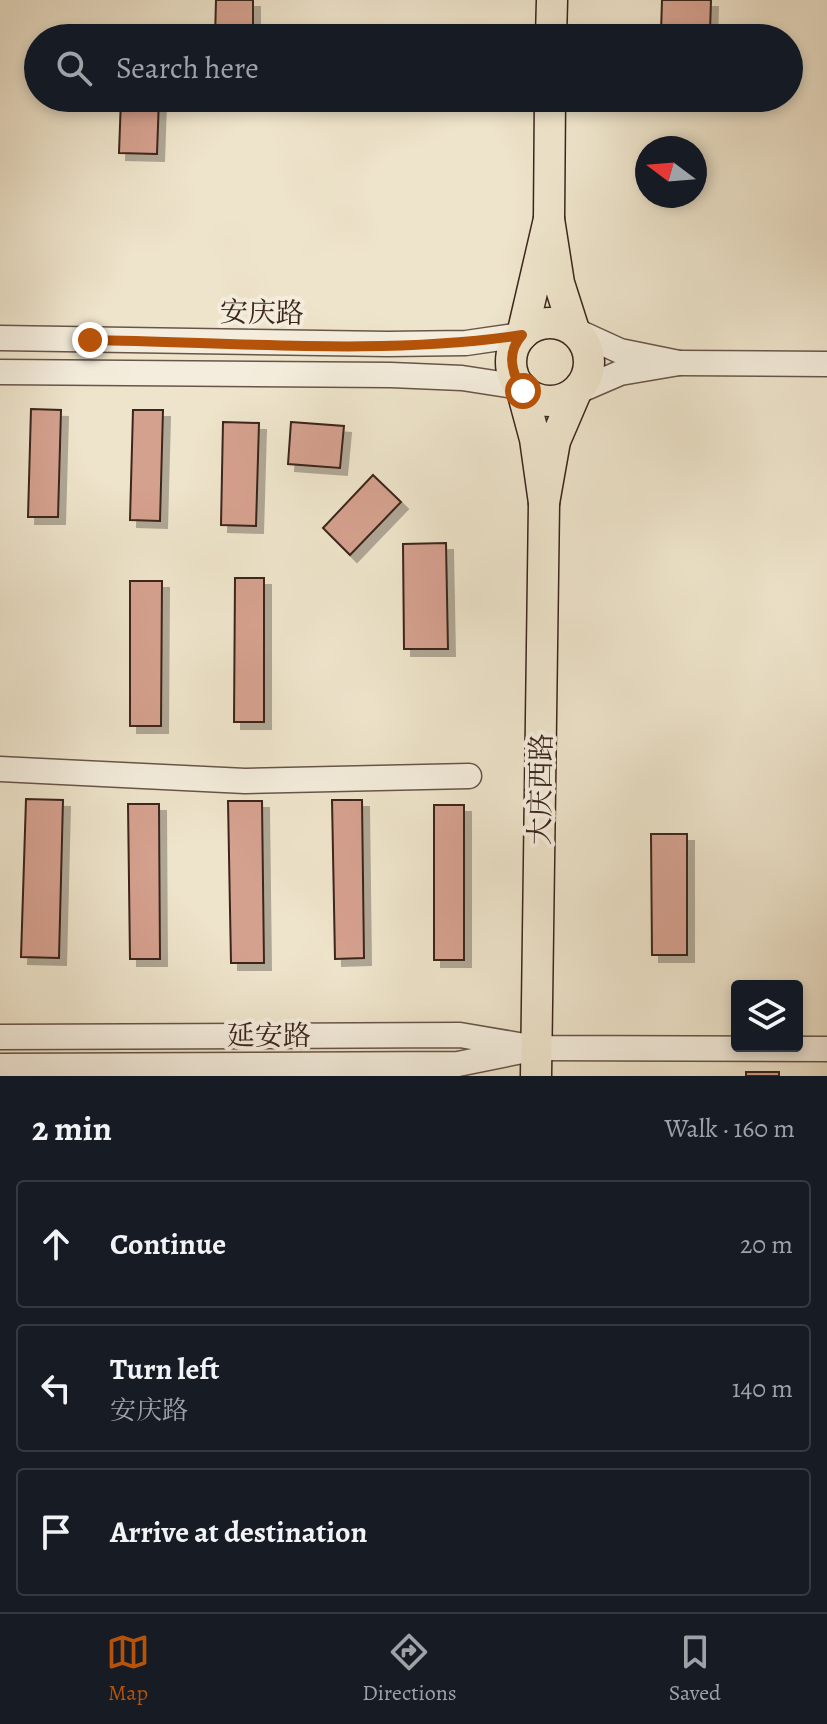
<!DOCTYPE html>
<meta charset="utf-8">
<style>
:root{--surface:#171b24;--page:#242831;--text:#f1f3f6;--muted:#9ea1a6;--line:#363941;--accent:#b45309}
body{margin:0;font-family:Alegreya,"Noto Serif SC",serif;background:var(--page);color:var(--text)}
.controls{position:absolute;right:24px;bottom:24px;display:grid;overflow:hidden;border-radius:8px;box-shadow:0 4px 12px #0003}
.controls button{width:72px;height:72px;display:grid;place-items:center;padding:0;border:0;border-bottom:2px solid var(--line);background:var(--surface);color:var(--text);font:40px sans-serif}
.compass{position:absolute;left:635px;top:136px;width:72px;height:72px;border-radius:50%;background:var(--surface);box-shadow:0 4px 12px #0003;rotate:286deg}
.stop{position:absolute;width:24px;height:24px;margin:-18px;border:6px solid #b45309;border-radius:50%;background:#fff}
.stop.end{background:#b45309;border-color:#fff;box-shadow:0 2px 8px #0008}
.list{margin:0;padding:0;list-style:none}
h2{display:flex;justify-content:space-between;align-items:center;height:104px;margin:0;padding:0 32px;font-size:34px}
h2 small{font-size:26px;font-weight:400;color:var(--muted)}
.list li{display:grid;grid-template-columns:52px 1fr auto;gap:24px;align-items:center;box-sizing:border-box;height:128px;margin:0 16px 16px;padding:0 16px;border:2px solid var(--line);border-radius:8px}
.list b{display:block;font-size:30px;white-space:nowrap}
.list p{margin:0;font-size:26px;white-space:nowrap;color:var(--muted)}
.list em{font-size:26px;font-style:normal;color:var(--muted)}
.icon{flex:none;width:44px;height:44px;fill:none;stroke:currentColor;stroke-width:2;stroke-linecap:round;stroke-linejoin:round}
.map{position:relative;flex:none;width:827px;height:1076px;overflow:hidden}
.search{position:absolute;background:var(--surface);box-shadow:0 4px 12px #0003;left:24px;right:24px;top:24px;height:88px;display:flex;align-items:center;gap:20px;box-sizing:border-box;padding:0 28px;border-radius:44px;color:var(--muted);font-size:30px}
.sheet{height:536px;background:var(--surface)}
nav{display:flex;justify-content:space-around;align-items:center;box-sizing:border-box;height:112px;border-top:2px solid var(--line);background:var(--surface);font-size:22px;color:var(--muted)}
nav a{display:grid;justify-items:center;gap:4px}
nav .on{color:var(--accent)}
.map>svg:first-child{display:block}
.building{fill:#d5a18f;stroke:#3b251c;stroke-width:2;filter:url(#shadow)}
.lines{fill:none;stroke-linecap:round;stroke-linejoin:round}
.minor-casing{stroke:#685548;stroke-width:27}
.major-casing{stroke:#3b251c;stroke-width:33}
.minor{stroke:#f4eddd;stroke-width:24}
.major{stroke:#eee4cb;stroke-width:30}
.route{stroke:#b45309;stroke-width:10}
.labels{text-anchor:middle;stroke-width:8;stroke-linejoin:round;paint-order:stroke}
.street-label{font-size:28px;fill:#3b251c;stroke:#f4eddd}
</style>
<div class="map">
<svg width="827" height="1076" viewBox="0 0 827 1076">
<defs>
<filter id="shadow"><feDropShadow dx="7" dy="7" stdDeviation="0" flood-color="#0004"/></filter>
</defs>
<rect width="100%" height="100%" fill="#eee4cb"/>
<filter id="stains"><feTurbulence type="fractalNoise" baseFrequency=".0025" numOctaves="4"/><feColorMatrix values="0 0 0 0 .2 0 0 0 0 .09 0 0 0 0 .02 0 0 0 .5 -.17"/></filter>
<radialGradient id="worn" r=".72"><stop offset=".6" stop-color="#630" stop-opacity="0"/><stop offset="1" stop-color="#630" stop-opacity=".3"/></radialGradient>
<g class="building">
<path d="M216 0H253V38H215Z"/>
<path d="M662 0H711L710 32H661Z"/>
<path d="M123 34 162 35V38H123Z"/>
<path d="M121 98H159L157 154 119 153Z"/>
<path d="M214 98H252V104L214 103Z"/>
<path d="M31 409 61 410 58 517H28Z"/>
<path d="M133 410H163L160 521 130 520Z"/>
<path d="M223 422 259 423 256 526 221 525Z"/>
<path d="M291 422 344 426 340 468 288 464Z"/>
<path d="M373 475 401 502 350 555 323 528Z"/>
<path d="M446 543 448 649H404L403 544Z"/>
<path d="M235 578H264V722H234Z"/>
<path d="M130 581H162L161 726H130Z"/>
<path d="M26 799 63 800 59 958 21 957Z"/>
<path d="M332 800H362L364 958 335 959Z"/>
<path d="M228 801H262L264 963H231Z"/>
<path d="M128 804H159L160 959H130Z"/>
<rect x="434" y="805" width="30" height="155"/>
<path d="M651 834H687V955H652Z"/>
<rect x="746" y="1072" width="33" height="4"/>
</g>
<g class="lines">
<defs>
<g id="minor">
<path d="M574 330 620 351 679 363 620 373 576 392"/>
<path d="M0 338 388 344 466 343 522 335"/>
<path d="M679 363 827 364"/>
<path d="M0 372 391 375 462 378 521 387"/>
<path d="M0 769 245 781 469 776"/>
<path d="M0 1037 460 1035 536 1048 827 1049"/>
<path d="M0 1066 458 1064 522 1051"/>
</g>
<g id="major">
<path d="M551 38 552 0"/>
<path d="M549 219 550 98"/>
<circle cx="550" cy="362" r="39"/>
<path d="M522 335 549 219 559 283 574 330"/>
<path d="M521 387 535 439 544 503 555 441 576 392"/>
<path d="M536 1076 544 503"/>
</g>
</defs>
<use href="#minor" class="minor-casing"/>
<use href="#major" class="major-casing"/>
<use href="#minor" class="minor"/>
<use href="#major" class="major"/>
</g>
<g class="lines">
<path class="route" d="M90 340C233 342 381 356 522 335 506 353 511 372 523 391"/>
</g>
<g class="labels">
<g class="street-label">
<text transform="translate(262 312) rotate(1)" y="10">安庆路</text>
<text transform="translate(540 789) rotate(-89)" y="10">大庆西路</text>
<text x="269" y="1045">延安路</text>
</g>
</g>
<rect width="100%" height="100%" filter="url(#stains)"/>
<rect width="100%" height="100%" fill="url(#worn)"/>
</svg>
<div class="controls">
<button><svg class="icon" aria-label="layers" viewBox="0 0 24 24"><path d="M12 4l9 5-9 5-9-5zM3 14l9 5 9-5"/></svg></button>
</div>
<svg class="compass" viewBox="-18 -18 36 36"><path d="M0-13l5 13h-10z" fill="#e53935"/><path d="M0 13l5-13h-10z" fill="#9ea1a6"/></svg>
<div class="stop" style="left:523px;top:391px"></div>
<div class="stop end" style="left:90px;top:340px"></div>
<div class="search"><svg class="icon" aria-label="search" viewBox="0 0 24 24"><circle cx="10" cy="10" r="6"/><path d="M15 15l6 6"/></svg>Search here</div>
</div>
<section class="sheet">
<h2>2 min<small>Walk · 160 m</small></h2>
<ul class="list">
<li><svg class="icon" aria-label="ahead" viewBox="0 0 24 24"><path d="M12 20V5M6 11l6-6 6 6"/></svg><div><b>Continue</b></div><em>20 m</em></li>
<li><svg class="icon" aria-label="left" viewBox="0 0 24 24"><path d="M17 20v-9H6M10 6l-5 5 5 5"/></svg><div><b>Turn left</b><p>安庆路</p></div><em>140 m</em></li>
<li><svg class="icon" aria-label="arrive" viewBox="0 0 24 24"><path d="M6 21V4h12l-3 4 3 4H6"/></svg><div><b>Arrive at destination</b></div></li>
</ul>
</section>
<nav>
<a class="on"><svg class="icon" aria-label="map" viewBox="0 0 24 24"><path d="M3 6l6-2 6 2 6-2v14l-6 2-6-2-6 2zM9 4v14M15 6v14"/></svg>Map</a>
<a><svg class="icon" aria-label="directions" viewBox="0 0 24 24"><path d="M12 3l9 9-9 9-9-9zM9 14v-3h6M13 9l2 2-2 2"/></svg>Directions</a>
<a><svg class="icon" aria-label="saved" viewBox="0 0 24 24"><path d="M7 4h10v16l-5-4-5 4z"/></svg>Saved</a>
</nav>
